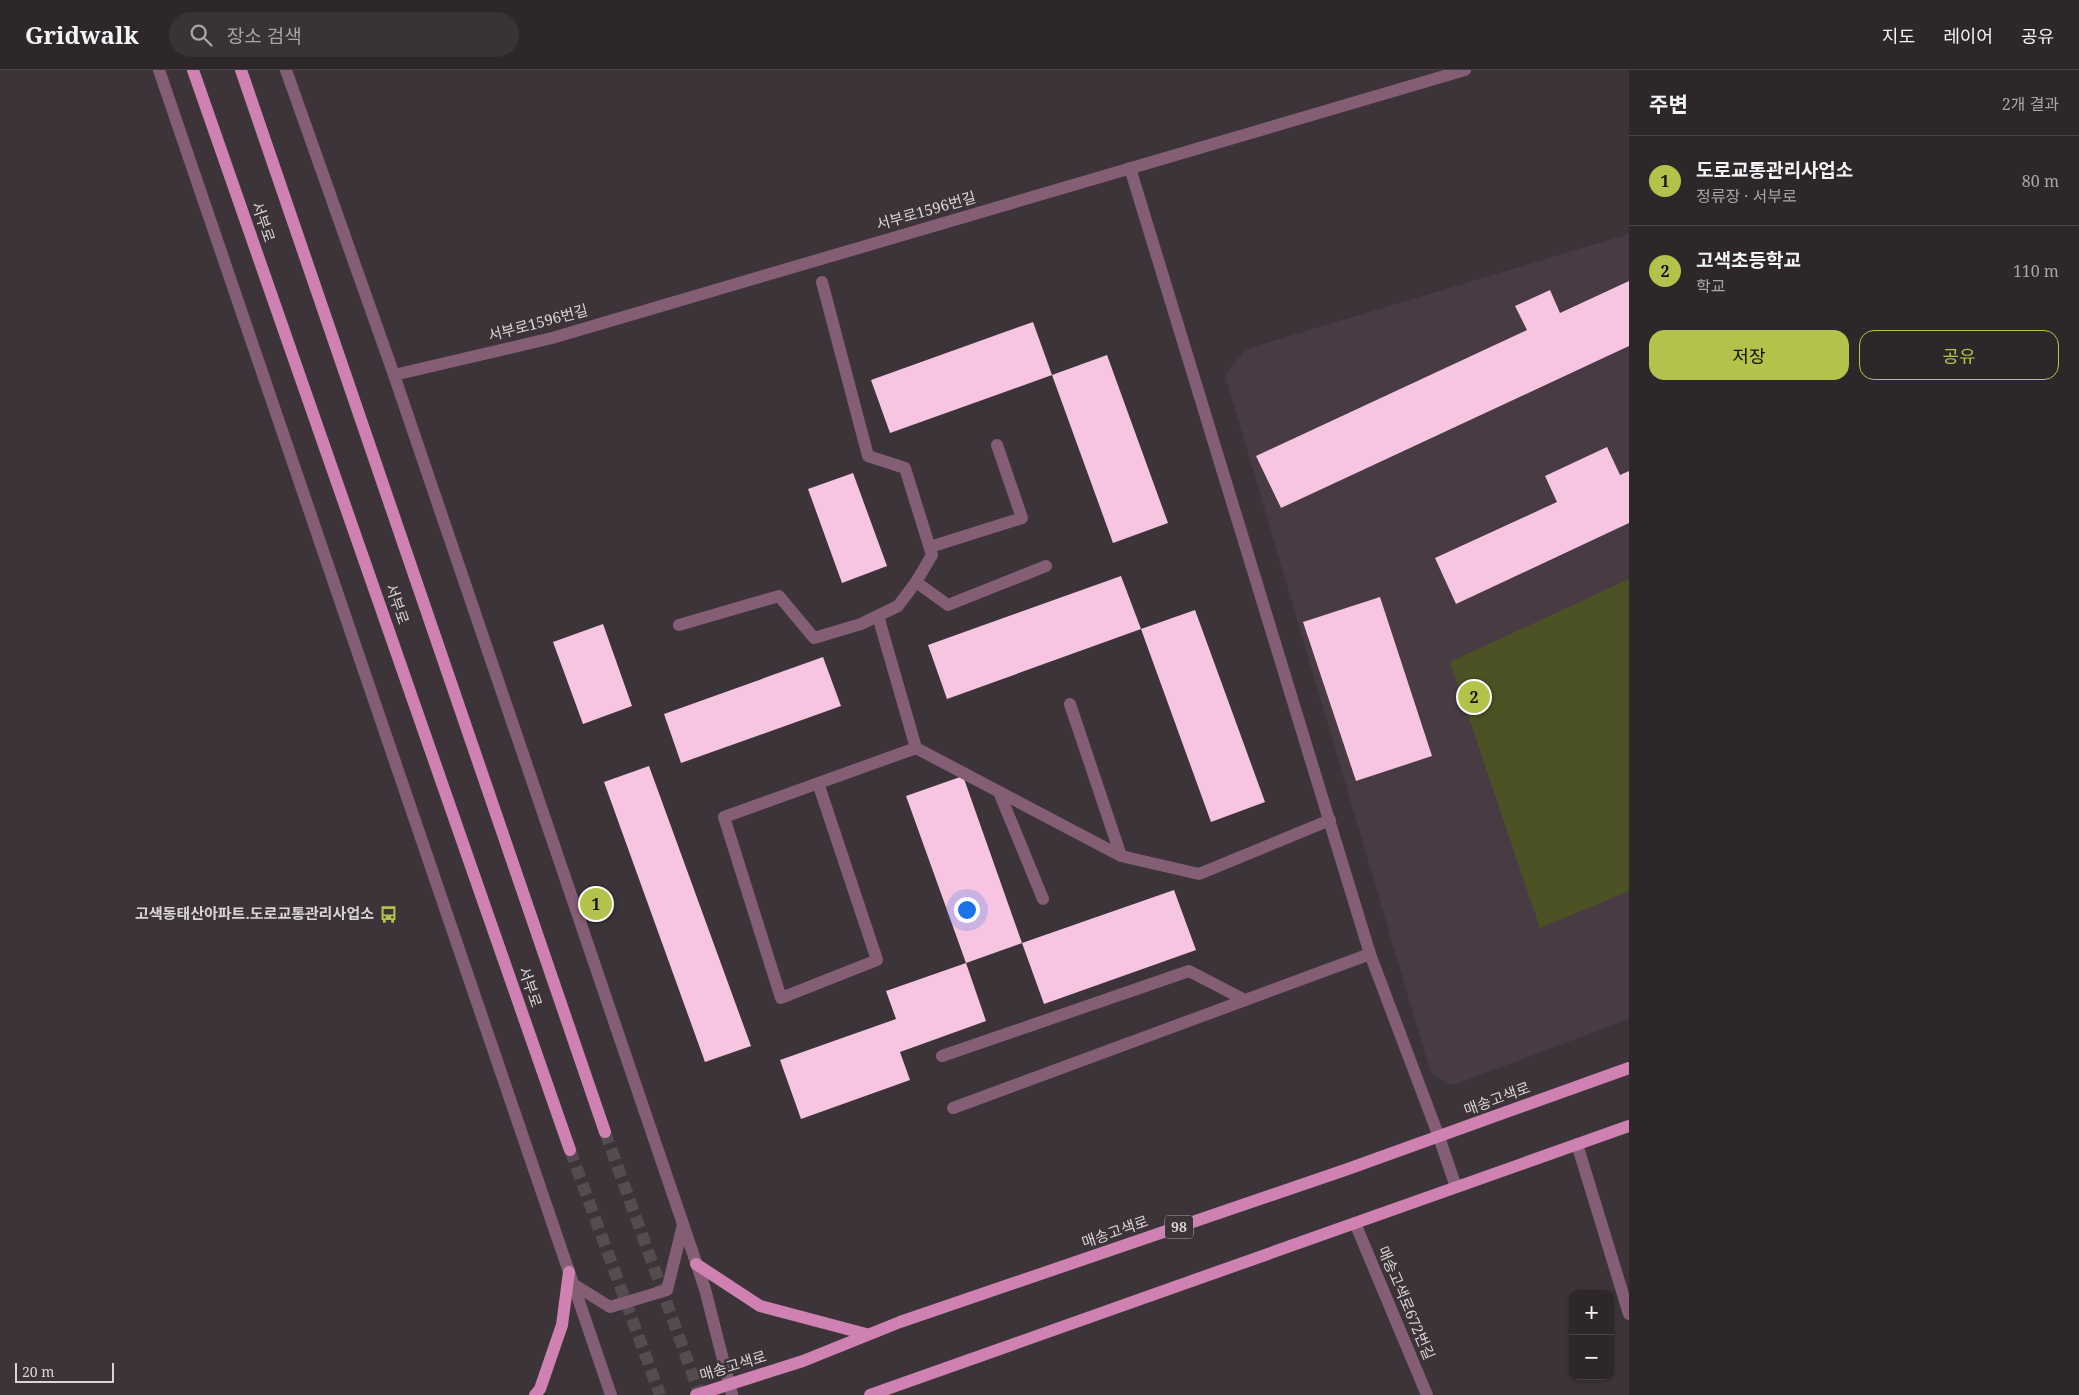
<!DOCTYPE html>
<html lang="ko">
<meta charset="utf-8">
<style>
:root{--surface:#2d272a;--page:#393336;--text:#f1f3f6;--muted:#a7a5a8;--line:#484447;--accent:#b3c24b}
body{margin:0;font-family:"Noto Serif","Noto Sans KR",serif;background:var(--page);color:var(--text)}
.controls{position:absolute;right:15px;bottom:15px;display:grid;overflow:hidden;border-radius:10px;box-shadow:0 1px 4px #0004}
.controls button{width:45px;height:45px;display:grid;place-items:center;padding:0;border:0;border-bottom:1px solid var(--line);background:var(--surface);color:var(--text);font:25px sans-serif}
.scale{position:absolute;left:15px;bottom:12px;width:99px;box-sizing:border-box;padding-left:5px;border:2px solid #d9d4d6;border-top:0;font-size:14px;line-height:18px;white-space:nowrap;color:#d9d4d6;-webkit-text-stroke:4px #3c3438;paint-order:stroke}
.you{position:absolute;left:966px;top:839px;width:18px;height:18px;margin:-12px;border:4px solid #fff;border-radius:50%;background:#1a73e8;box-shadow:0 0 0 8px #1a73e833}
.badge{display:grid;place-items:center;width:32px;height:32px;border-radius:50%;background:var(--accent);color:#111;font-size:16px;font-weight:700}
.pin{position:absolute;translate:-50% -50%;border:2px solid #fff;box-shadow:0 1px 5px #0006}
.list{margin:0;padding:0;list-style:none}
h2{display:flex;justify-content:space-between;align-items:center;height:65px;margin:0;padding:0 20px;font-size:21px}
h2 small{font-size:16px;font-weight:400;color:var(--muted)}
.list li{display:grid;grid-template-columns:32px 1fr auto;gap:15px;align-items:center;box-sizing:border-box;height:90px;padding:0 20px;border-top:1px solid var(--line)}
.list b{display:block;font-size:19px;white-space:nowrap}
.list p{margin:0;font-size:16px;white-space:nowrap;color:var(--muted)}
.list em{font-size:16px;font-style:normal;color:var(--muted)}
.actions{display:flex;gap:10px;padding:15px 20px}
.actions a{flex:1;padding:11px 0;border:1px solid var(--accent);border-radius:15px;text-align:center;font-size:18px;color:var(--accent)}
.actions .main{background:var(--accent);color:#111}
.icon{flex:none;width:28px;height:28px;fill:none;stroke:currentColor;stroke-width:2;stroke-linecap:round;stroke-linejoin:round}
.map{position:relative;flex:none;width:1629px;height:1325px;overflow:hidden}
header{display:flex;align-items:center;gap:30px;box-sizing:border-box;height:70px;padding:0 25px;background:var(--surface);border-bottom:1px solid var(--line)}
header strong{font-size:24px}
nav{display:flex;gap:28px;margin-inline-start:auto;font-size:18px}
.search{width:350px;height:45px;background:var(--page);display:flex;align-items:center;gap:12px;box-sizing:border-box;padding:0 18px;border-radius:28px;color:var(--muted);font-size:19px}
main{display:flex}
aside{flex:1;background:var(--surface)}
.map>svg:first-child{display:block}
.built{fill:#493b43}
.green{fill:#4c5224}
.building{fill:#f7c4e2}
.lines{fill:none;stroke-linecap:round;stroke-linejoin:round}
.major-tunnel{stroke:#544c50;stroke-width:12;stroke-dasharray:12 6;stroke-linecap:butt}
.minor{stroke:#845e74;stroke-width:12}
.major{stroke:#cf82b1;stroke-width:12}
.labels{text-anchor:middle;stroke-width:5;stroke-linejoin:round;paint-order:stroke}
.shield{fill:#3c3438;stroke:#aaa4a7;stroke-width:1}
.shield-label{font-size:14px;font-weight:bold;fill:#d9d4d6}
.street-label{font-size:15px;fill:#d9d4d6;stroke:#3c3438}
.poi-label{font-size:15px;font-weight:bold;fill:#d9d4d6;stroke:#3c3438;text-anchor:end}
</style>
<header>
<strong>Gridwalk</strong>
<div class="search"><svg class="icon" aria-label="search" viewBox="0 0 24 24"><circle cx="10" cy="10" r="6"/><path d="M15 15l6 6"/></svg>장소 검색</div>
<nav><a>지도</a><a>레이어</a><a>공유</a></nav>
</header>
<main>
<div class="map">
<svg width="1629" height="1325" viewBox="0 0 1629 1325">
<rect width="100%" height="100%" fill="#3c3438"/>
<path class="built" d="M1629 164V949L1453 1015 1431 1004 1225 305 1246 279Z"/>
<path class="green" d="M1629 509V821L1540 858 1450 592Z"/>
<g class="building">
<path d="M1629 211V276L1281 438 1256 386 1527 260 1515 236 1550 220 1560 243Z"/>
<path d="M1033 252 1052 305 890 363 871 310Z"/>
<path d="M1107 285 1168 453 1113 473 1052 305Z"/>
<path d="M1607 377 1620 405 1629 401V453L1456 534 1435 488 1557 432 1545 406Z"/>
<path d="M853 403 887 496 842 513 808 419Z"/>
<path d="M1121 506 1141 559 947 629 928 575Z"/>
<path d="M1380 527 1432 686 1356 711 1303 552Z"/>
<path d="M1195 540 1265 732 1211 752 1141 559Z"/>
<path d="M603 554 632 636 583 654 553 572Z"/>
<path d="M823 587 841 636 681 693 664 644Z"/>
<path d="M649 696 751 976 705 992 604 712Z"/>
<path d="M963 706 1022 873 1174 820 1196 880 1044 934 1022 873 966 893 906 726Z"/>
<path d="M966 893 986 951 900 982 910 1010 801 1049 780 990 896 949 886 921Z"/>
</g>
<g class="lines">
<g class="major-tunnel">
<path d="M605 1062 700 1325"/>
<path d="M570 1080 660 1325"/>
</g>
<g class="minor">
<path d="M159 0 611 1325"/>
<path d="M286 0 394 305 683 1154 705 1219 732 1325"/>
<path d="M1130 98 1370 884 1439 1067 1456 1117"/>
<path d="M394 305 552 268 1465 0"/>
<path d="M930 477 1022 448 997 375"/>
<path d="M916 512 948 535 1046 496"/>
<path d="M878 546 916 678 1121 786 1199 804 1330 750"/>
<path d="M679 555 779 526 814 568 861 554 898 536 916 512 932 485 905 398 868 386 822 212"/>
<path d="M1070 634 1121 786"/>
<path d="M818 713 877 890 781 928 724 747 916 678"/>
<path d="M999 722 1043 829"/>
<path d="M942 986 1189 901 1245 930"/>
<path d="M953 1038 1370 884"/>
<path d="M1577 1074 1629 1244"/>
<path d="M1355 1153 1427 1325"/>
<path d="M573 1214 610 1237 667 1220 683 1155"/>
</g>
<g class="major">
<path d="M193 0 570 1080"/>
<path d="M241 0 605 1062"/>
<path d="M696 1194 760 1236 866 1264"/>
<path d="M535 1325 540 1319 562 1255 569 1202"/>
<path d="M696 1325 803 1291 900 1252 1345 1100 1629 998"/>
<path d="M870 1325 1629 1056"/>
</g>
</g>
<defs>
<symbol id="bus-bare" viewBox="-9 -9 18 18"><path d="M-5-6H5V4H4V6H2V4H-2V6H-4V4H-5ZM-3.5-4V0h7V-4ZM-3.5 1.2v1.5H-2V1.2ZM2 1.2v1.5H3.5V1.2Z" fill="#b3c24b" stroke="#3c3438" stroke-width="2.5" paint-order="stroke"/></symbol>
</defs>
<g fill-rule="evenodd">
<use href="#bus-bare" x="376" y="832" width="25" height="25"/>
</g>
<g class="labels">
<rect class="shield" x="1165" y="1145.5" width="28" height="23" rx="4"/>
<g class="shield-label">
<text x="1179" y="1162">98</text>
</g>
<g class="street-label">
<text transform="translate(926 141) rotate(-16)" y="5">서부로1596번길</text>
<text transform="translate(263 152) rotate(71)" y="5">서부로</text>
<text transform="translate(538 253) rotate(-15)" y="5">서부로1596번길</text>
<text transform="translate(397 534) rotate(71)" y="5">서부로</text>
<text transform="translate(530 917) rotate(71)" y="5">서부로</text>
<text transform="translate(1497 1029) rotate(-20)" y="5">매송고색로</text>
<text transform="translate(1115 1162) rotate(-19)" y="5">매송고색로</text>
<text transform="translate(1406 1233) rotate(67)" y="5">매송고색로672번길</text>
<text transform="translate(733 1296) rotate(-17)" y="5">매송고색로</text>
</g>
<g class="poi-label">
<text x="374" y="849">고색동태산아파트.도로교통관리사업소</text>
</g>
</g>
</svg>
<div class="controls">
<button>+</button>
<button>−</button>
</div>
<div class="scale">20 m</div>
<div class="you"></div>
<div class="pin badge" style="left:596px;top:834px">1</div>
<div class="pin badge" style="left:1474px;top:627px">2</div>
</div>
<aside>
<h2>주변<small>2개 결과</small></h2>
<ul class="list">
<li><span class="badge">1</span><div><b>도로교통관리사업소</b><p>정류장 · 서부로</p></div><em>80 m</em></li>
<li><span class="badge">2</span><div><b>고색초등학교</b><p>학교</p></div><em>110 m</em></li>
</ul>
<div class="actions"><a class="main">저장</a><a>공유</a></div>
</aside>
</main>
